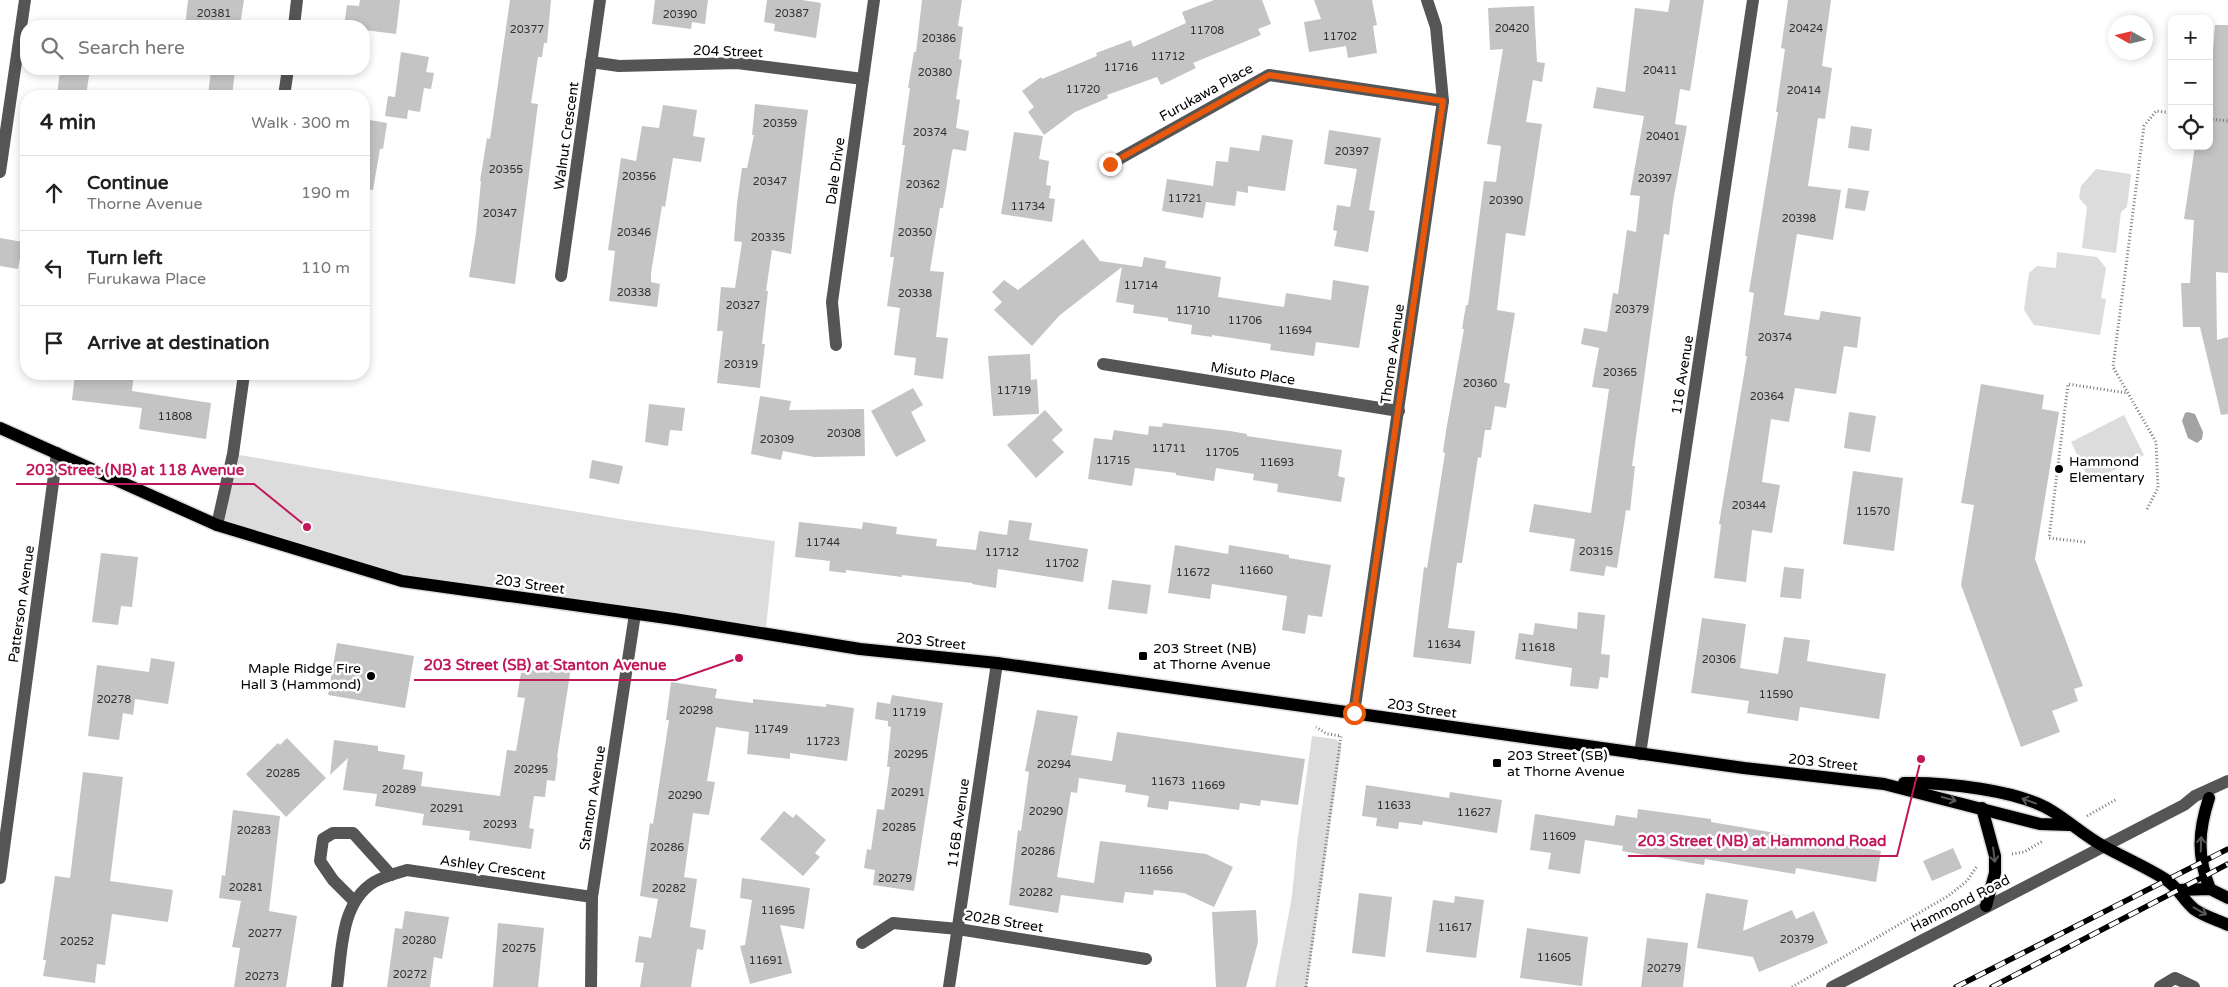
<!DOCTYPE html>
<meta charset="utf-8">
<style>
:root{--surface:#fff;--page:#f6f6f6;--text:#222;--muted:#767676;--line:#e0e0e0}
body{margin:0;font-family:"Varela Round",sans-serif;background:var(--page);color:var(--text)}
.controls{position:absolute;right:15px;top:15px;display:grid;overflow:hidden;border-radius:10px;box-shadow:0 2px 8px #0003}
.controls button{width:45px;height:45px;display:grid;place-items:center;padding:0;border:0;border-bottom:1px solid var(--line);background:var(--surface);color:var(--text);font:25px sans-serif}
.compass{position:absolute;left:2108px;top:15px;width:45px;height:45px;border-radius:50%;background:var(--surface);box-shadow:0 2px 8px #0003;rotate:278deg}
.stop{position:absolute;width:15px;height:15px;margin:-11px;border:4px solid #ea580c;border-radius:50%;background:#fff}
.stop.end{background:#ea580c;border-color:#fff;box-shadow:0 1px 5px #0008}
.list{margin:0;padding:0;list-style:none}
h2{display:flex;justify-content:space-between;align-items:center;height:65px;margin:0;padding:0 20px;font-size:21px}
h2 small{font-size:16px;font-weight:400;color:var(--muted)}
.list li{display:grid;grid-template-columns:32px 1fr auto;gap:15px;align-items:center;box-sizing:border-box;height:75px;padding:0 20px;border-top:1px solid var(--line)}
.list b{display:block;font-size:19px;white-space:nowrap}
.list p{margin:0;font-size:16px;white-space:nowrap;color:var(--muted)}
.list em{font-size:16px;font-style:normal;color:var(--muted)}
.icon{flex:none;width:28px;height:28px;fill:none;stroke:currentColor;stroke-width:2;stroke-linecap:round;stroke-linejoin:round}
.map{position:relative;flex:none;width:2228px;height:987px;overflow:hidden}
.search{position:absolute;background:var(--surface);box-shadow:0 2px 8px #0003;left:20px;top:20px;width:350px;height:55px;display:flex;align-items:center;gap:12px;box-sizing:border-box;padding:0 18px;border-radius:20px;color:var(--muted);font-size:19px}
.panel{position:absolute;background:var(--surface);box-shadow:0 2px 8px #0003;left:20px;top:90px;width:350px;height:290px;border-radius:20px}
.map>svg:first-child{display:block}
.green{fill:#dcdcdc}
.water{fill:#a3a3a3}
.building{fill:#c4c4c4}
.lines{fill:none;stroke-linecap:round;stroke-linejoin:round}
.major-casing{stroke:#dbdbdb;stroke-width:15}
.path{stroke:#777;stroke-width:3;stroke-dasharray:1 2.5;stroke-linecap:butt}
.minor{stroke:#555;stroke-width:12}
.major{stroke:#000;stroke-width:12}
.rail-casing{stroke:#000;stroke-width:5.5}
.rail{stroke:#fff;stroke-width:4;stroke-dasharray:11;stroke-linecap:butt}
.oneway{stroke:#595959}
.route{stroke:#ea580c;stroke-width:6}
.poi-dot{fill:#000;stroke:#fff;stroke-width:2}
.labels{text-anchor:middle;stroke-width:5;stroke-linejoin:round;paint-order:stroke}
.number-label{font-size:11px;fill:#313131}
.street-label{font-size:14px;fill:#000;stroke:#fff}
.poi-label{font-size:14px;fill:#000;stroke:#fff;text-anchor:start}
.leader{fill:none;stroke:#c2185b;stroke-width:2}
.callout-dot{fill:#c2185b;stroke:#fff;stroke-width:2}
.callout-label{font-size:15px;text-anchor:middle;font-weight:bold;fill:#c2185b;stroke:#fff;stroke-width:5;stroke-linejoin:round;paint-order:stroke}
</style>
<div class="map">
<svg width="2228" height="987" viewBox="0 0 2228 987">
<rect width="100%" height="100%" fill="#fff"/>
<g class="green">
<path d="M2096 169 2131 174 2127 207 2121 212 2116 253 2082 248 2087 207 2079 198 2081 186Z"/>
<path d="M2057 252 2097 257 2106 268 2101 298 2106 299 2100 335 2034 325 2024 310 2029 273 2037 266 2056 268Z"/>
<path d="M2124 415 2144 455 2090 482 2071 442Z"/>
<path d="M233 454 626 520 775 541 766 628 402 581 217 525Z"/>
<path d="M1312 736 1335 739 1341 743V750L1307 987H1275L1292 896 1297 844Z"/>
</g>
<path class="water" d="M2188 412 2195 414 2203 432 2202 439 2197 443 2188 438 2182 421 2185 413Z"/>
<g class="building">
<path d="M188 0H244L240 26H185Z"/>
<path d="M360 0H400L396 34 364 30V26H344L347 5 359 6Z"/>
<path d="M510 0H551L547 43H544L542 57H538L531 103 538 104 515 284 469 277 476 233 481 181H480L487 138 490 139Z"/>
<path d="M655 0H708L705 24 692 22 691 29 652 24Z"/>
<path d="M767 0H802L821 3 816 38 774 31 775 24 764 22Z"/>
<path d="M922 0H962L958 26 963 27 959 59 962 60 956 99 960 100 956 128 969 131 966 151 953 149 952 152 943 208H940L930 271 944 272 936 337 948 338 943 379 914 375 916 358 894 355 900 308 887 306 894 257H890L905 145H902L910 88H908L914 52H916Z"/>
<path d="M1214 0H1262L1271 24 1258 29 1261 35 1193 63 1196 68 1161 85 1157 77 1107 95 1108 98 1075 112 1044 135 1028 112 1034 107 1022 91 1041 77 1042 79 1097 56 1096 53 1131 40 1133 47 1186 23 1182 12Z"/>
<path d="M1314 0H1372L1377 25 1373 26 1377 53 1348 58 1346 46 1309 52 1304 22 1321 19Z"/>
<path d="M1670 0H1704L1690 91 1680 89 1675 124 1687 126 1673 202 1669 235 1664 234 1632 466H1635L1630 511 1626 510 1617 568 1606 566 1604 576 1570 571 1575 539 1529 532 1534 504 1591 513 1609 389 1592 387 1599 348 1581 344 1584 328 1607 332 1613 293 1618 294 1627 230 1636 232 1640 196 1630 195 1644 116 1593 108 1597 87 1625 92 1635 8 1668 12Z"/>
<path d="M1788 0H1831L1822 66 1832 68 1825 119 1818 118 1808 186 1841 190 1833 240 1797 234 1784 315 1819 320 1821 311 1861 317 1857 348 1844 346 1836 394 1795 388 1789 422 1771 419 1762 482 1780 485 1772 533 1752 530 1746 582 1714 578 1721 525 1719 524 1747 356H1745L1754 293 1749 292 1778 112H1776L1785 49 1781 48Z"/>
<path d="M1534 6 1537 62 1545 63 1542 82 1533 80 1526 122 1542 124 1525 236 1506 233 1497 310 1515 313 1504 382 1510 384 1506 408 1495 406 1491 430H1485L1481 458 1478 457 1462 563H1457L1448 628 1475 631 1471 664 1413 657 1424 567 1427 568 1445 453 1443 452 1446 431 1464 329H1462L1466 305H1468L1484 181 1496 182 1501 146 1487 144 1503 49 1490 50 1488 8Z"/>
<path d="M2215 25H2228V273L2216 272 2217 340 2228 337V414L2221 415 2200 327H2183L2181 283H2190L2194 220 2184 219 2195 146H2209V64H2212Z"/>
<path d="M401 52 429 57 426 72 434 73 431 89 424 88 420 112 408 110 407 119 385 116 388 96 395 97Z"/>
<path d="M60 69H90L86 96H57Z"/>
<path d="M211 69 235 71 232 96H208Z"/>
<path d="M755 104 808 110 791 254 772 250 766 291H768L762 344H765L760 388 717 383 723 331H717L721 287 735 288 742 242 734 241 737 203 742 168H747L754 135H752Z"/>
<path d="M663 105 697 110 693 136 705 138 701 162 673 158 665 207 662 206 651 273V282L660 284 657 307 609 301 615 251 608 250 621 158 636 161 642 126 659 128Z"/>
<path d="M364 119 387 123 383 149H380L373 190 364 189Z"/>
<path d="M1851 126 1872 129 1869 151 1848 148Z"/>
<path d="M1329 130 1381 138 1369 210 1375 211 1368 252 1334 246 1337 231 1333 230 1337 205 1350 207 1357 169 1324 164Z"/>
<path d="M1014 132 1043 136 1039 159 1049 161 1046 185 1051 186 1049 198 1055 199 1052 222 1001 214Z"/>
<path d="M1262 135 1293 140 1285 191 1248 186V193L1237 191 1235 206 1206 202 1203 218 1162 211 1167 179 1213 186 1216 161 1228 162 1230 147 1259 151Z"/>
<path d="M1848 188 1869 191 1865 211 1845 208Z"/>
<path d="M0 238 23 242 18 269 0 266Z"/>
<path d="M1083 239 1100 261 1142 267 1144 257 1166 261 1165 268 1221 277 1218 297 1284 307 1286 293 1331 300 1333 280 1369 286 1359 348 1316 342 1314 356 1270 350 1271 344 1212 335V337L1191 334 1192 325 1168 321V318L1133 313 1134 305 1116 302 1122 267 1060 315 1032 346 994 310 1002 302 992 292 1004 280 1018 290Z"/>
<path d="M1030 354 1031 380 1037 379 1039 414 993 416 988 356Z"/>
<path d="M75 374H134L132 391 211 403 206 439 139 429 142 408 72 400Z"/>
<path d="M1981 384 2044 395 2042 409 2059 412 2035 559 2083 686 2074 689 2078 701 2052 711 2060 732 2021 747 1961 585 1974 505 1961 503Z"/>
<path d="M913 388 923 405 911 412 926 441 896 457 871 411Z"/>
<path d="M760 396 791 401 789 410 864 409 865 456 814 457 783 451 781 460 751 454Z"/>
<path d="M649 404 685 408 682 431 670 430 668 446 645 442Z"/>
<path d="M1045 410 1063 430 1052 440 1064 452 1036 478 1007 445Z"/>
<path d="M1849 412 1876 416 1870 452 1844 448Z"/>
<path d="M1163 423 1230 431 1247 434V436L1342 450 1338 476 1345 478 1341 502 1277 492 1278 484 1253 480 1254 474 1216 468 1214 481 1176 475V473L1135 468 1132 486 1088 479 1094 438 1112 440 1114 430 1148 435 1149 426 1162 427Z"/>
<path d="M592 460 623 466 619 484 589 478Z"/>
<path d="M1853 471 1903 478 1894 551 1843 544Z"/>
<path d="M1009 520 1032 523 1029 540 1088 549 1083 582 998 569 996 588 972 584V583L902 575V577L846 570V573L829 571 830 561 795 557 799 522 862 529 863 522 897 527 896 534 937 539 936 546 976 550 979 531 1007 535Z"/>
<path d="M1175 545 1228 554 1229 545 1289 555V558L1331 565 1322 617 1308 615 1305 634 1282 630 1287 596 1212 584 1210 599 1168 593Z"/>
<path d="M101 553 138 557 132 607 121 606 118 625 92 622Z"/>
<path d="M1784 567 1804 569 1801 599 1780 597Z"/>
<path d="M1112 580 1151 585 1147 614 1108 609Z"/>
<path d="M1578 612 1605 615 1601 654 1610 655 1608 678 1600 677 1598 689 1570 686 1572 668 1515 659 1519 633 1533 635 1535 623 1577 629Z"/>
<path d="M1702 618 1746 624 1740 668 1778 674 1784 637 1810 640 1807 661 1886 674 1879 719 1800 707 1798 721 1747 713 1749 701 1691 693Z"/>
<path d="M337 643 414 656 405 708 328 695Z"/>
<path d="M151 658 175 662 168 704 135 699 133 715 123 713 119 740 88 736 97 665 149 672Z"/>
<path d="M523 661 571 668 557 757H558L555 781 547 780 545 797 534 796 529 828 534 829 531 849 469 840 470 831 422 825 424 814 375 806 377 794 343 790 348 758 330 775 334 740 378 746V751L405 755 403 769 423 772 421 786 500 796 507 750 516 751 525 698 517 697Z"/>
<path d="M671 682 717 689 715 698 753 703V699L826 707V704L854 708 847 761 790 753V759L747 754 749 732 716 727 707 781 715 782 709 815 693 813 684 877 697 879 690 927 706 930 703 950 697 949 691 987H640L644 963 635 962 639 936 651 938 658 899 640 896 650 823 653 824 669 720H666Z"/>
<path d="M892 695 943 703 914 891 873 885 875 870 864 868 867 849 871 850 877 809 884 810 890 767H887L891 727 888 726V721L875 719 877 702 890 704Z"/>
<path d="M1037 710 1078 716 1071 755 1112 761 1117 732 1305 759 1298 805 1261 800 1260 806 1240 803 1239 810 1169 801 1168 810 1147 807 1149 796 1125 792 1126 785 1079 778 1077 793 1071 792 1057 877 1094 883 1100 841 1206 854 1233 867 1214 907 1184 893 1154 890 1153 895 1125 892 1123 903 1061 895 1058 913 1009 905 1018 830 1021 831 1029 772 1025 771Z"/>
<path d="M287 738 326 778 286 817 246 774 278 743 280 745Z"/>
<path d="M83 772 123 777 110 881 173 890 168 922 112 914 105 965 97 964 95 983 43 976 46 960H43L55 876 70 878Z"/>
<path d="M1366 785 1449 798 1450 792 1502 800 1497 833 1423 821 1422 825 1399 822 1398 829 1376 826 1377 818 1362 816Z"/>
<path d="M1638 809 1711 819V822L1881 851 1876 882 1796 868 1795 874 1705 859 1704 865 1622 851 1623 846 1585 840 1580 874 1548 869 1551 853 1530 850 1535 814 1614 826 1616 815 1637 818Z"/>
<path d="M233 810 280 816 269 911 297 916 286 987H234L240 948 232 947 241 901 219 898 222 875 225 876Z"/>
<path d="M784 811 793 818 796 814 826 840 815 853 820 857 803 876 760 839Z"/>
<path d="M1953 848 1962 868 1932 881 1923 861Z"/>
<path d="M742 878 810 888 804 929 780 925 792 973 750 984 740 946 745 945 752 900 740 898Z"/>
<path d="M1359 893 1392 897 1385 957 1352 953Z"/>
<path d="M1706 893 1748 900 1743 931 1792 910 1796 919 1814 911 1828 943 1759 972 1753 957 1697 948Z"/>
<path d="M1455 896 1484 900 1476 958 1426 952 1433 900 1454 903Z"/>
<path d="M1256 910 1258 942 1246 987H1216L1212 912Z"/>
<path d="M405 911 449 917 442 959 434 957 430 987H387L395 928 402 929Z"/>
<path d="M498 923 544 928 538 987H493Z"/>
<path d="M1527 928 1588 937 1582 986 1520 978Z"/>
<path d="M1647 938 1688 943 1683 987H1641Z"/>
</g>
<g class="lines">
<defs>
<g id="major">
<path d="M0 428 217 525 402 581 674 619 860 649 997 663 1744 768 1884 784 2040 824 2070 825"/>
<path d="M1904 783C1943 782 2019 790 2052 811 2070 822 2086 837 2105 847 2125 858 2146 867 2165 879 2179 888 2183 900 2194 909 2203 916 2218 920 2228 925"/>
<path d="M2209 798C2198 832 2197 856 2210 889"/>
<path d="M1982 808 1995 856V873L1986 906"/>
<path d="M2179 890 2210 889 2228 898"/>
</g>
</defs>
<use href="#major" class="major-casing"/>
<g class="path">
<path d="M2209 119 2228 121"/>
<path d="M2147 509 2158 488 2156 442 2113 367 2144 126 2156 111 2172 113"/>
<path d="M2085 542 2049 538 2068 384 2127 393"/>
<path d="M2087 816 2117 799"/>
<path d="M2012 854 2024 852 2043 841"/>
<path d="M1306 987 1341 736 1327 734 1316 727"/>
<path d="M1792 987 1948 896 1967 881 1977 866"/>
</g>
<g class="minor">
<path d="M294 26 297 0"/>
<path d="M591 62 619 66 737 63 863 79"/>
<path d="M284 96 288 69"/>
<path d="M1110 164 1269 75 1443 101"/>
<path d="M0 172 25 0"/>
<path d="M561 276 600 0"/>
<path d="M836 345 832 302 874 0"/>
<path d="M1103 364 1399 411"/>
<path d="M217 525 233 454 244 374"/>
<path d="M1354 713 1443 101 1436 27 1427 0"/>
<path d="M1640 754 1753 0"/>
<path d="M0 878 57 453"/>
<path d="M354 901 333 880 320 861 323 839 333 833H353L391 875"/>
<path d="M862 943 893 923 958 929 1146 959"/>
<path d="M337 987C342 952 340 903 374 882 384 876 397 873 407 870L592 897"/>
<path d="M591 987 592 897 635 614"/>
<path d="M949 987 997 663"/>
<path d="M1832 987 2184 805 2195 796 2228 781"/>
<path d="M2160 987 2175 978 2194 987"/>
</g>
<use href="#major" class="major"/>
<defs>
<g id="rail">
<path d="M1956 987 2228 849"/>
<path d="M1992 987 2228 864"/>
</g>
</defs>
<use href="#rail" class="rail-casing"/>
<use href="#rail" class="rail"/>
</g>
<defs><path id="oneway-shaft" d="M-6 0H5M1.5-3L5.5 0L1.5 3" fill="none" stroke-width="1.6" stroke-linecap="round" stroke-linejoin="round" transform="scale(1.25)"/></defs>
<g class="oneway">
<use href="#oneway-shaft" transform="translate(1949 799) rotate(15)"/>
<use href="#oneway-shaft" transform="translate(2029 801) rotate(-160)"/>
<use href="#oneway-shaft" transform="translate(2201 844) rotate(-88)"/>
<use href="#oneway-shaft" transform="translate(1994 855) rotate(83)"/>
<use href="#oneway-shaft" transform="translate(2200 911) rotate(29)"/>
</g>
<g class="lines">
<path class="route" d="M1110 164 1269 75 1443 101 1354 713"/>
</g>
<g class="poi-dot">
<circle cx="2059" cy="469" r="5"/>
<rect x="1138" y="651" width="10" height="10" rx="2.5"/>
<circle cx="371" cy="676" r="5"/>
<rect x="1492" y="758" width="10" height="10" rx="2.5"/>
</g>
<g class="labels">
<g class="number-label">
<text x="214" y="17">20381</text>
<text x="792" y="17">20387</text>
<text x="680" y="18">20390</text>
<text x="1512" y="32">20420</text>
<text x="1806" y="32">20424</text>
<text x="527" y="33">20377</text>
<text x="1207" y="34">11708</text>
<text x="1340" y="40">11702</text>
<text x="939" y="42">20386</text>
<text x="1168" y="60">11712</text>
<text x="1121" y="71">11716</text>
<text x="1660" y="74">20411</text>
<text x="935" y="76">20380</text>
<text x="1083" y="93">11720</text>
<text x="1804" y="94">20414</text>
<text x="780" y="127">20359</text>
<text x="930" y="136">20374</text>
<text x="1663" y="140">20401</text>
<text x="1352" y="155">20397</text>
<text x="506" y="173">20355</text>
<text x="639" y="180">20356</text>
<text x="1655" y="182">20397</text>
<text x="770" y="185">20347</text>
<text x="923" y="188">20362</text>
<text x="1185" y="202">11721</text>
<text x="1506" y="204">20390</text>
<text x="1028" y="210">11734</text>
<text x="500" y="217">20347</text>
<text x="1799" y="222">20398</text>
<text x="634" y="236">20346</text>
<text x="915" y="236">20350</text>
<text x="768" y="241">20335</text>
<text x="1141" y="289">11714</text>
<text x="634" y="296">20338</text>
<text x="915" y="297">20338</text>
<text x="743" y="309">20327</text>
<text x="1632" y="313">20379</text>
<text x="1193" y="314">11710</text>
<text x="1245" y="324">11706</text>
<text x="1295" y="334">11694</text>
<text x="1775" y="341">20374</text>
<text x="741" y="368">20319</text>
<text x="1620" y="376">20365</text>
<text x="1480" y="387">20360</text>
<text x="1014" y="394">11719</text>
<text x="1767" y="400">20364</text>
<text x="175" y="420">11808</text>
<text x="844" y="437">20308</text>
<text x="777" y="443">20309</text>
<text x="1169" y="452">11711</text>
<text x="1222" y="456">11705</text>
<text x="1113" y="464">11715</text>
<text x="1277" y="466">11693</text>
<text x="1749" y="509">20344</text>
<text x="1873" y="515">11570</text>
<text x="823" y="546">11744</text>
<text x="1596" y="555">20315</text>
<text x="1002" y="556">11712</text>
<text x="1062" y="567">11702</text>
<text x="1256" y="574">11660</text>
<text x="1193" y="576">11672</text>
<text x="1444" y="648">11634</text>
<text x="1538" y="651">11618</text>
<text x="1719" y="663">20306</text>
<text x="1776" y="698">11590</text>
<text x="114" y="703">20278</text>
<text x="696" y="714">20298</text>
<text x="909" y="716">11719</text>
<text x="771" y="733">11749</text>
<text x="823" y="745">11723</text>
<text x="911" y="758">20295</text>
<text x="1054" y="768">20294</text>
<text x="531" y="773">20295</text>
<text x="283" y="777">20285</text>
<text x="1168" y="785">11673</text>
<text x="1208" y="789">11669</text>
<text x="399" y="793">20289</text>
<text x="908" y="796">20291</text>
<text x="685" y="799">20290</text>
<text x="1394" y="809">11633</text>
<text x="447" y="812">20291</text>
<text x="1046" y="815">20290</text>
<text x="1474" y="816">11627</text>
<text x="500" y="828">20293</text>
<text x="899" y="831">20285</text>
<text x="254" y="834">20283</text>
<text x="1559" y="840">11609</text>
<text x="667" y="851">20286</text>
<text x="1038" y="855">20286</text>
<text x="1156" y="874">11656</text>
<text x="895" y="882">20279</text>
<text x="246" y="891">20281</text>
<text x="669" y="892">20282</text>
<text x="1036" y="896">20282</text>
<text x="778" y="914">11695</text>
<text x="1455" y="931">11617</text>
<text x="265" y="937">20277</text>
<text x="1797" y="943">20379</text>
<text x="419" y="944">20280</text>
<text x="77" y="945">20252</text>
<text x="519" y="952">20275</text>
<text x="1554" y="961">11605</text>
<text x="766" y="964">11691</text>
<text x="1664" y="972">20279</text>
<text x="410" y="978">20272</text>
<text x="262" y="980">20273</text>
</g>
<g class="street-label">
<text transform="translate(728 51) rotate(2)" y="5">204 Street</text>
<text transform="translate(1206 92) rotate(-29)" y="5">Furukawa Place</text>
<text transform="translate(566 136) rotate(-82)" y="5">Walnut Crescent</text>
<text transform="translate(835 171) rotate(-82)" y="5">Dale Drive</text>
<text transform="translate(1392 354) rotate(-82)" y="5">Thorne Avenue</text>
<text transform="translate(1253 373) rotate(9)" y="5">Misuto Place</text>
<text transform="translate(1682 375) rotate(-81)" y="5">116 Avenue</text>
<text transform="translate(530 584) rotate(8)" y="5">203 Street</text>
<text transform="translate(21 604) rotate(-82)" y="5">Patterson Avenue</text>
<text transform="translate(931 641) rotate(6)" y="5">203 Street</text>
<text transform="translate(1422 708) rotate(8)" y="5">203 Street</text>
<text transform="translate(1823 762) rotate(6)" y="5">203 Street</text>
<text transform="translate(592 798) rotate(-81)" y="5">Stanton Avenue</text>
<text transform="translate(958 823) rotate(-82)" y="5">116B Avenue</text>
<text transform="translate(493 867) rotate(8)" y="5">Ashley Crescent</text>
<text transform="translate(1960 903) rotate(-27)" y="5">Hammond Road</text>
<text transform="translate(1004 921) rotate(9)" y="5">202B Street</text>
</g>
<g class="poi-label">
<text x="2069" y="466">Hammond<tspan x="2069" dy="16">Elementary</tspan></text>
<text x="1153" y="653">203 Street (NB)<tspan x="1153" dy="16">at Thorne Avenue</tspan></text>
<text x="361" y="673" text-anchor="end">Maple Ridge Fire<tspan x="361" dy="16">Hall 3 (Hammond)</tspan></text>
<text x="1507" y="760">203 Street (SB)<tspan x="1507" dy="16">at Thorne Avenue</tspan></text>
</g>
</g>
<path class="leader" d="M307 527L254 484H16M739 658L676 680H414M1921 759L1897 856H1628"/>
<g class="callout-dot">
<circle cx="307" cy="527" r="5"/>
<circle cx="739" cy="658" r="5"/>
<circle cx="1921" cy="759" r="5"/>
</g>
<g class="callout-label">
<text x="135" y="475">203 Street (NB) at 118 Avenue</text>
<text x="545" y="670">203 Street (SB) at Stanton Avenue</text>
<text x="1762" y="846">203 Street (NB) at Hammond Road</text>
</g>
</svg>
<div class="controls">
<button>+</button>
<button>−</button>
<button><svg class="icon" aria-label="locate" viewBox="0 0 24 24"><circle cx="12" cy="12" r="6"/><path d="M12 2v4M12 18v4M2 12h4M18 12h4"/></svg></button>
</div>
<svg class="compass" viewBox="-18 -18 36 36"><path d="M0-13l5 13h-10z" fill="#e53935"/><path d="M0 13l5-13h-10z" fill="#767676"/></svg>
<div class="stop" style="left:1354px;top:713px"></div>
<div class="stop end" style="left:1110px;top:164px"></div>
<div class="search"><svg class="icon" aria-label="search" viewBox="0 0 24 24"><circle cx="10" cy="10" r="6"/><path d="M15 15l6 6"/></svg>Search here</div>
<section class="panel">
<h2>4 min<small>Walk · 300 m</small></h2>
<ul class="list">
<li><svg class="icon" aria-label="ahead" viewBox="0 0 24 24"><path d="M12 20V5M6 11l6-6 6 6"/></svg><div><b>Continue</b><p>Thorne Avenue</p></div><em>190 m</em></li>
<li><svg class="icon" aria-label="left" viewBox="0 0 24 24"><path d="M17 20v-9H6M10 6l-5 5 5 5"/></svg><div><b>Turn left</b><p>Furukawa Place</p></div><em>110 m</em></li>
<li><svg class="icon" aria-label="arrive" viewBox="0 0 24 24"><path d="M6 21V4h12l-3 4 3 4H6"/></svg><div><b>Arrive at destination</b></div></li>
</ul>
</section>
</div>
